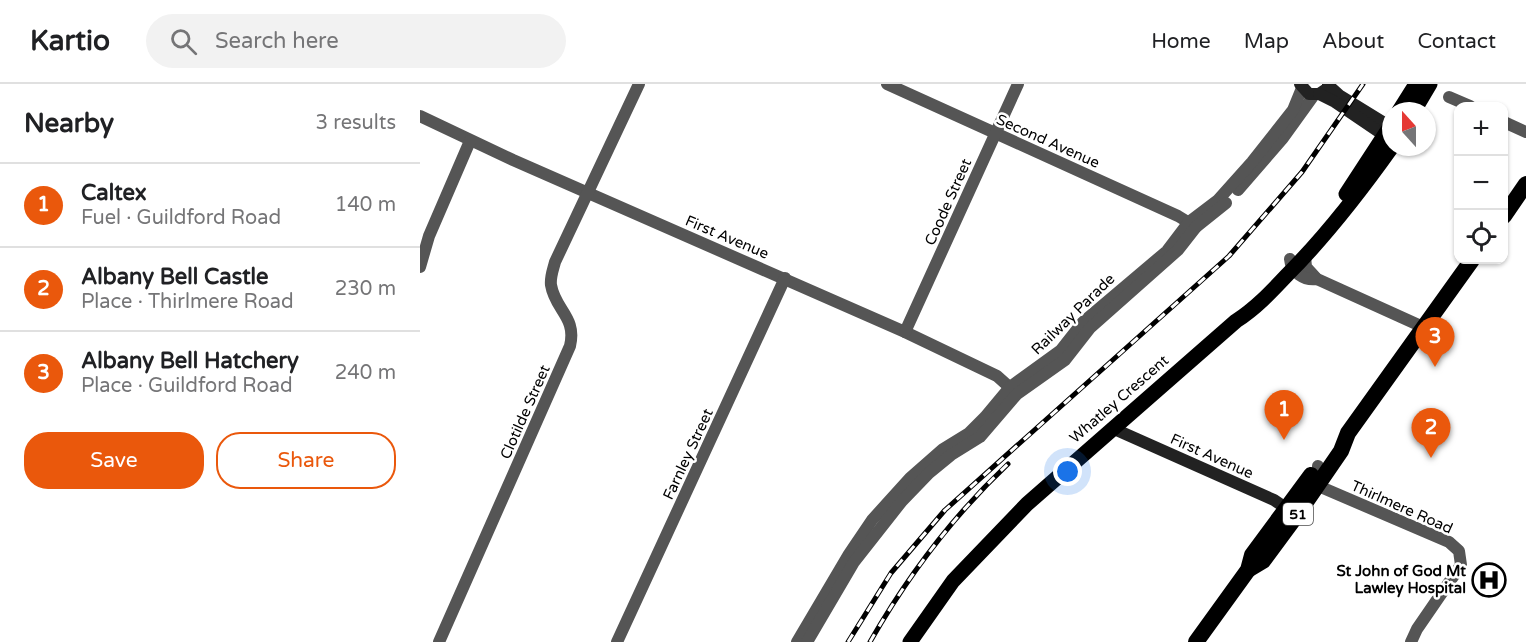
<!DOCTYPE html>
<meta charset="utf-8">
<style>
:root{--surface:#fff;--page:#f2f2f2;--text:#202124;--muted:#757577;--line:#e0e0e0;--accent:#ea580c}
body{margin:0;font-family:"Varela Round",sans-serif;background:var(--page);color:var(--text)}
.controls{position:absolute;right:18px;top:18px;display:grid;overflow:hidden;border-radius:12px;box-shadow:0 2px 4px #0004}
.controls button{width:54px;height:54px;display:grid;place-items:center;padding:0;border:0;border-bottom:2px solid var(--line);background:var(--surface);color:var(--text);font:30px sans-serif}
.compass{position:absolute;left:962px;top:18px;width:54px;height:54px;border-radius:50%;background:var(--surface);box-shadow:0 2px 4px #0004;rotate:339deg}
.you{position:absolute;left:648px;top:388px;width:21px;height:21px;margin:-15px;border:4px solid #fff;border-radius:50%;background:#1a73e8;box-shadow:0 0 0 9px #1a73e833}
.badge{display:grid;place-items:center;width:39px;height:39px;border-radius:50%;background:var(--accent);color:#fff;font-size:20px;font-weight:700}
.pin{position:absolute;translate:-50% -50px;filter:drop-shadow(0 2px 3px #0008)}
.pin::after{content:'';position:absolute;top:32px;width:21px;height:18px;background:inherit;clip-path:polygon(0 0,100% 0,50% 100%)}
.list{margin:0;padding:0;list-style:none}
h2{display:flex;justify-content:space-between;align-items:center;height:78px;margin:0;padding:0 24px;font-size:26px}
h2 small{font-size:20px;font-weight:400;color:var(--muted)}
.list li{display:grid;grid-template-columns:39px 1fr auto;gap:18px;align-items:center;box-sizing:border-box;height:84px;padding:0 24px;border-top:2px solid var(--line)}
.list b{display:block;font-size:22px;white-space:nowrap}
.list p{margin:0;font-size:20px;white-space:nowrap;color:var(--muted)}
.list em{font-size:20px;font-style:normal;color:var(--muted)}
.actions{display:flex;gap:12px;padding:18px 24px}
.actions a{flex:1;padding:14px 0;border:2px solid var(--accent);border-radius:24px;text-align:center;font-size:21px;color:var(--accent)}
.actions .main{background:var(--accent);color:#fff}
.icon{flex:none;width:33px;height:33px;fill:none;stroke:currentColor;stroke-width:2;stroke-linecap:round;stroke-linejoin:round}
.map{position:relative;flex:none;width:1106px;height:558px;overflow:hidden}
header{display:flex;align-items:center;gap:36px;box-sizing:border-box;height:84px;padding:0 30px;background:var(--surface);border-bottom:2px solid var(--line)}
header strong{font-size:28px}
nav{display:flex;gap:33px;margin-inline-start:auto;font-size:21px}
.search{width:420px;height:54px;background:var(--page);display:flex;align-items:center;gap:15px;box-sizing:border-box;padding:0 21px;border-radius:33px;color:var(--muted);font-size:22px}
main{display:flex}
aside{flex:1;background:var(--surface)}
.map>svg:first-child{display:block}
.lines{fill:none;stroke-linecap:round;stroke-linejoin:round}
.minor{stroke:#555;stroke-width:12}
.tertiary{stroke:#555;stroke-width:12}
.secondary{stroke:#222;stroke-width:12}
.primary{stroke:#000;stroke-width:15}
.trunk{stroke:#000;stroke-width:16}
.rail-casing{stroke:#000;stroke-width:5}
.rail{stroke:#fff;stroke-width:3;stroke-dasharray:9;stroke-linecap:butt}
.labels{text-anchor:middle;stroke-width:5;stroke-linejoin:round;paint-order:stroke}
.shield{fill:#fff;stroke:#4c4c4c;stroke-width:1.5}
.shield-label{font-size:14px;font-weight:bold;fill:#000}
.street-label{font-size:15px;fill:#000;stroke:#fff}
.poi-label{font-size:15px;font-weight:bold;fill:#000;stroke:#fff;text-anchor:end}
</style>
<header>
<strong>Kartio</strong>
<div class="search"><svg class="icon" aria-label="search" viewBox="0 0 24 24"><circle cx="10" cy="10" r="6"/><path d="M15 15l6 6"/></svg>Search here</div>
<nav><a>Home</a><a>Map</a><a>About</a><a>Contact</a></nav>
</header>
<main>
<aside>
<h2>Nearby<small>3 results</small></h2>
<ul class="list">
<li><span class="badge">1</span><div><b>Caltex</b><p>Fuel · Guildford Road</p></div><em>140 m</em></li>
<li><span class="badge">2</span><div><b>Albany Bell Castle</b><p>Place · Thirlmere Road</p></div><em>230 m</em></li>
<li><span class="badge">3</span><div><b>Albany Bell Hatchery</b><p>Place · Guildford Road</p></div><em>240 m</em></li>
</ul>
<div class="actions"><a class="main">Save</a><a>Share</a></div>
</aside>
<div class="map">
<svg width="1106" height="558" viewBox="0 0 1106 558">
<rect width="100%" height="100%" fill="#fff"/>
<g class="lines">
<g class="minor">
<path d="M467 0 758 132 776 143"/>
<path d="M1029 13 1050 22"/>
<path d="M0 32 93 76 485 248 577 292 596 309"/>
<path d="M1084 38 1106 48"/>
<path d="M885 172 886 183 897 195 1003 243"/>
<path d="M870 175C871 188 884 197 897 195"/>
<path d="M0 183 9 152 50 57"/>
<path d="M485 248 598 0"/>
<path d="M898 382 899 399 903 404 1029 458 1039 467 1041 481 997 545 991 558"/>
<path d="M19 558 150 262C157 233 135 226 131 201 130 193 133 186 135 178L219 0"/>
<path d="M197 558 365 194"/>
</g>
<g class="tertiary">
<path d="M818 106 863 54 894 11"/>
<path d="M377 558 429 470 452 436 490 394 523 365 549 349 565 333 590 303 641 266 663 238 747 167 769 138 798 116 832 78 873 26 882 4"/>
<path d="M387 558 434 478 482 417 509 389 531 371 560 353 597 310 645 276 670 244 758 166 776 143 806 119"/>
</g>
<g class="secondary">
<path d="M880 0 889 10H899L905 6"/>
<path d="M908 1 919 11 971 43"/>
<path d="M899 10 915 18 971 56"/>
<path d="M692 344 854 416 873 429"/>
</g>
<g class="primary">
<path d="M979 27 996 0"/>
<path d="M994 27 1010 0"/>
<path d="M926 110 971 41"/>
<path d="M490 558 533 497 607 420 816 237C836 224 851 208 867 191 906 152 940 108 972 63"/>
</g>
<g class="trunk">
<path d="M1084 132 1106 100"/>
<path d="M828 486 843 477 877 431 921 367 928 349 1052 176"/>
<path d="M776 558 828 486 832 471 891 391"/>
</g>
<defs>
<g id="rail">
<path d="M428 558 471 489 525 426 809 172 882 88 943 0"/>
<path d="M450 558C487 493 534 431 588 380"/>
</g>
</defs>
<use href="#rail" class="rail-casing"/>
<use href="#rail" class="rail"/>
</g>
<defs>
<symbol id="hospital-ring" viewBox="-11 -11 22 22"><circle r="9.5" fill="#fff" stroke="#000" stroke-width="1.5"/><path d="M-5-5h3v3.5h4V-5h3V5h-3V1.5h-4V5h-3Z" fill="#000"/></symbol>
</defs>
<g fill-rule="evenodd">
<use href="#hospital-ring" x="1050" y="477" width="38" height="38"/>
</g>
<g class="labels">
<rect class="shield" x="863" y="419" width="30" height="22" rx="4.5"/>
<g class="shield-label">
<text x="878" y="435">51</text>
</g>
<g class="street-label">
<text transform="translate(628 57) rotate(24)" y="5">Second Avenue</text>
<text transform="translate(528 118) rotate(-66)" y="5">Coode Street</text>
<text transform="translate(307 153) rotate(23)" y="5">First Avenue</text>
<text transform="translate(653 230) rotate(-44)" y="5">Railway Parade</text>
<text transform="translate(699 315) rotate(-41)" y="5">Whatley Crescent</text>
<text transform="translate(105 328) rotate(-66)" y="5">Clotilde Street</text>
<text transform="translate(268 370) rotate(-65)" y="5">Farnley Street</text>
<text transform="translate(792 372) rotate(24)" y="5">First Avenue</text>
<text transform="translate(982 423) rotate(24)" y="5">Thirlmere Road</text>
</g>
<g class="poi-label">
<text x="1046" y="492">St John of God Mt<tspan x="1046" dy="17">Lawley Hospital</tspan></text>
</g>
</g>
</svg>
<div class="controls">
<button>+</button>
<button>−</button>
<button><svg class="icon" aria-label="locate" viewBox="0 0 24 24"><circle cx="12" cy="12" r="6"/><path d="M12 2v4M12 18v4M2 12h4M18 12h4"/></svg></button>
</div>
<svg class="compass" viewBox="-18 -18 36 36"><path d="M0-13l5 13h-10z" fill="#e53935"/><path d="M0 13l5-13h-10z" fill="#757577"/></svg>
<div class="you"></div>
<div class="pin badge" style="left:864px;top:356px">1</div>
<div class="pin badge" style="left:1011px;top:374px">2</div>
<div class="pin badge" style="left:1015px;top:283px">3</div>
</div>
</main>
